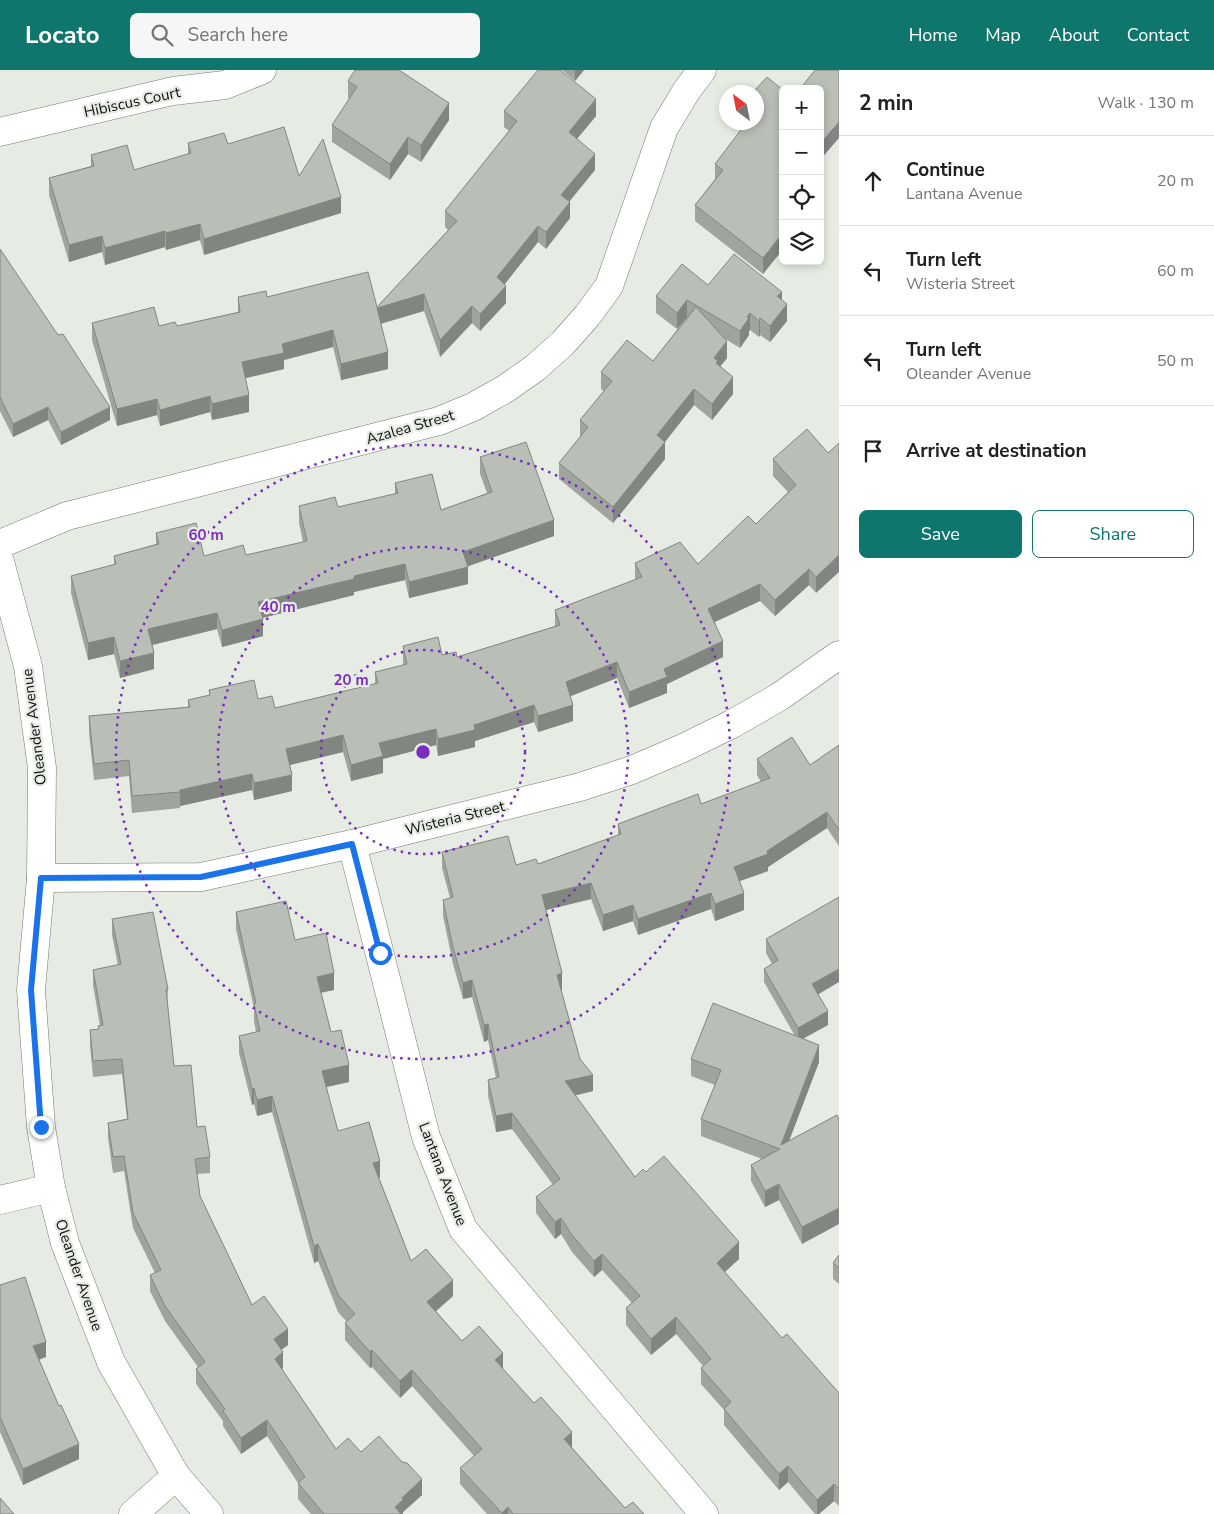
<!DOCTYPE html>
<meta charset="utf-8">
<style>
:root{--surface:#fff;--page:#f6f6f6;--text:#202124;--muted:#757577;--line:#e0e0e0;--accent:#0f766e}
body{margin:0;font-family:"Nunito Sans",sans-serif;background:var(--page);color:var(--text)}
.controls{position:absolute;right:15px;top:15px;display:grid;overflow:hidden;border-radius:8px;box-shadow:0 2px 8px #0003}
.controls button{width:45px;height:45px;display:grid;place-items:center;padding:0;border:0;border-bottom:1px solid var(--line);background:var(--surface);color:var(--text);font:25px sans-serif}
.compass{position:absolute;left:719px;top:15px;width:45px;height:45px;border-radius:50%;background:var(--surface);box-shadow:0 2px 8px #0003;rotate:328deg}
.stop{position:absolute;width:15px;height:15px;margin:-11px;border:4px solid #1a73e8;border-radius:50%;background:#fff}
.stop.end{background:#1a73e8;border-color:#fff;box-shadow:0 1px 5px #0008}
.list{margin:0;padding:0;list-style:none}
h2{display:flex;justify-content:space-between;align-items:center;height:65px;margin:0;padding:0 20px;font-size:21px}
h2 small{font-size:16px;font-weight:400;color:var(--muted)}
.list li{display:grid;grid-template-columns:32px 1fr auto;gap:15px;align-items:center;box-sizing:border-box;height:90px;padding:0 20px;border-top:1px solid var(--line)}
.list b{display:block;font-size:19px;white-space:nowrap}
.list p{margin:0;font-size:16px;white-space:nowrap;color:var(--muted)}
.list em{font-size:16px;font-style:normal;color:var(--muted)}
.actions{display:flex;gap:10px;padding:15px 20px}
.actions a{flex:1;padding:11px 0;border:1px solid var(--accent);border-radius:8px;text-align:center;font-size:18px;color:var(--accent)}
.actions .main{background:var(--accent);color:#fff}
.icon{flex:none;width:28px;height:28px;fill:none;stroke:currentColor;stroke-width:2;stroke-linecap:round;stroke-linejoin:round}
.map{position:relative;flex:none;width:839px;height:1444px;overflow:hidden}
header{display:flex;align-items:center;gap:30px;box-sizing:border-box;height:70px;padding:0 25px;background:var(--accent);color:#fff}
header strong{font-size:24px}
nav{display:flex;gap:28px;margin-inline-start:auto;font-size:18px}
.search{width:350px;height:45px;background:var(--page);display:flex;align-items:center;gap:12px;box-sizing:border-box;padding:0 18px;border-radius:8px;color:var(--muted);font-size:19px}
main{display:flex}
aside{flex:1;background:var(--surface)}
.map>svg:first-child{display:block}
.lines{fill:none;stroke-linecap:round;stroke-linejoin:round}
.minor-casing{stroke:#757a72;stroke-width:29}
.tertiary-casing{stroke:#757a72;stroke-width:29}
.minor{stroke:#fff;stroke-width:28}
.tertiary{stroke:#fff;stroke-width:28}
.wall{fill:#9fa49d}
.shaded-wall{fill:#828680}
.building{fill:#b9bfb7;stroke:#828680}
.route{stroke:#1a73e8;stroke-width:6}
.ring{fill:none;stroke:#7b2cbf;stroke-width:2.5;stroke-dasharray:2.5 5}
.labels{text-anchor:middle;stroke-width:4.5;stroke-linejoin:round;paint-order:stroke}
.street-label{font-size:15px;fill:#0f110e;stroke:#e6ece4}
.centre{fill:#7b2cbf;stroke:#e6ece4;stroke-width:2.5}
.ring-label{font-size:15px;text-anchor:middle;font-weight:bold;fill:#7b2cbf;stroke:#e6ece4;stroke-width:4.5;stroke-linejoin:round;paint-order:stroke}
</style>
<header>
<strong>Locato</strong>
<div class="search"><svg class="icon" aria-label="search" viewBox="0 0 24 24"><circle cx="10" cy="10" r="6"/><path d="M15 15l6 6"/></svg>Search here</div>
<nav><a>Home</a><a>Map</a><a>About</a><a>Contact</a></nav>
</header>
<main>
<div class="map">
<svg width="839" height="1444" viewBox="0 0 839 1444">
<rect width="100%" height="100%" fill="#e6ece4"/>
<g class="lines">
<defs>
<g id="minor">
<path d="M0 62 173 21 225 15 262 0"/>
<path d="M0 474 67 446 439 351 473 337 505 319 535 298 563 273 587 246 609 216 664 58 687 20 702 0"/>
<path d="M352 774 426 1067 463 1159 704 1444"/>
<path d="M41 808 201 807 352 774 580 717 632 700 683 678 732 654 779 627 839 585"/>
<path d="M0 1130 51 1118"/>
<path d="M133 1444 176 1406"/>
</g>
<path id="tertiary" d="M0 492 28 596 42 698 41 808 31 920 41 1057 51 1118 65 1173 111 1292 176 1406 209 1444"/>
</defs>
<use href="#minor" class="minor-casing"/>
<use href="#tertiary" class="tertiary-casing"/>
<use href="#minor" class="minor"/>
<use href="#tertiary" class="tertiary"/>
</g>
<g class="wall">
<path d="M562 0H584L575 11Z"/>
<path d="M348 11 449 50 421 92 408 84 390 110 332 72V55L349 29 348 28Z"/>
<path d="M783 20V179L763 204 695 151V135L715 109V94L743 58 739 55V52H756Z"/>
<path d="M504 41 596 46 577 69 595 100 570 131V148L546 179 538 172 504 214 506 233 480 261 472 253 440 287 424 241 381 253 388 299 341 310 333 277 284 290V299L245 308 249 342 212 350 210 342 160 356 157 345 117 356 92 270V253L177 256 238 242V227H267L377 237 448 160 445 157V141L509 61 504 57Z"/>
<path d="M188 73 228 74 299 106 341 143 204 185 200 170 166 180 165 177 105 195 102 182 69 192 49 125V108L91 96V85L134 100 188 84Z"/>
<path d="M0 179 110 350 61 375 48 350 13 367 0 341Z"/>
<path d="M708 215 782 230 787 251 770 272 760 265 759 267 750 260 749 261V265L740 278 727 270V288L720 297 733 324 712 350 694 335 665 372V389L613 453 559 409V393L580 367V350L604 321 601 319V302L653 291 687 247 677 259 656 243V226Z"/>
<path d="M828 383 816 523 809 515 775 546 760 531 715 552 723 587 667 614V623L629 638 617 608 570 626 573 651 538 662 534 652 475 671V677L438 686 436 675 383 689V703L351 711 343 682 289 695 292 721 254 730 252 720 180 736V738L132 743 129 706 94 710 89 663V646L188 637V630L209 625V620L258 629 275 638 375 614V602L403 595V576L442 585 457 587 555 556V540L635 510V493L698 494 756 454 788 422 773 406V389Z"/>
<path d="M480 387 554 466 468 496V514L409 528 405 510 354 522V525L262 548 263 566 222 577 217 559 152 575 154 599 120 608 114 584 88 590 71 523V506L114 495V486L156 474V463L204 486 246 485 303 472 299 453V436L338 437 395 424V413L441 440 487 423 480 404Z"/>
<path d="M839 675V776L827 758 768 797V801L740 811 744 840 715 851 711 839 638 865 633 851 603 861 591 829 546 840 562 920H561L580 989 593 1021 575 1025 635 1107 739 1189 725 1202 782 1268 839 1323V1436L834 1431 819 1444H815L788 1412 779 1420 724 1355V1340L701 1314V1298L703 1296 676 1264 651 1285 626 1255V1238L632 1233 602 1200 594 1207 572 1182 561 1164 555 1169 536 1143V1127L553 1115 512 1059 496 1062 488 1026V1010L496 1008 488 970 484 972 472 927 463 929 453 894 443 846V830L450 828 442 798V782L516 795 538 794 618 765V754L701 734 761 712 757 705V689L810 695Z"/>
<path d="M236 842 295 870 334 920 321 923 331 962 349 1012 326 1017 338 1061 380 1107 379 1108 411 1191 453 1226 436 1241 462 1271 503 1299 625 1438 644 1444H487L460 1414V1398L474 1386 412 1316 400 1328 372 1297 370 1298 345 1270V1253L347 1252 338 1242 318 1191 314 1193 272 1042 257 1046 254 1034 252 1035 239 983V966L256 962 254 951V938L236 859Z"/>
<path d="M112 849 168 919 167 935 174 996 197 1057 210 1087V1103L197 1104 200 1126 252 1235 288 1275 281 1280 283 1298 282 1299 336 1379 361 1382 422 1425 403 1442V1444H311L298 1429V1413L267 1366 241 1384 223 1356V1351L196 1314V1299L198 1297 165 1251 150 1221V1205L155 1203 133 1158 124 1101 113 1103 108 1068V1053L127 1049 122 1004 93 1007 90 975V960L98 959V956H100L93 915V900L118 895 112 865Z"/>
<path d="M766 869 818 924 828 955 803 969 819 992 789 1071 837 1045 802 1174 779 1130 765 1137 751 1111V1095L762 1089 701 1066V1049L715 1015 691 1006V989L795 966 764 912V899L772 894 766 883Z"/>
<path d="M839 1185V1214L833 1209V1193Z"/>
<path d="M0 1215 46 1287 39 1290 79 1389 23 1415 0 1362Z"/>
</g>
<g class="shaded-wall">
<path d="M575 0H584L575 11Z"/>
<path d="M596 29V46L569 78V62Z"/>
<path d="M449 33V50L421 92V75Z"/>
<path d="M839 52V68L820 90V74Z"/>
<path d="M408 67V84L390 110V94Z"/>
<path d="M595 84V100L561 141V125Z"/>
<path d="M341 127V143L204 185V169Z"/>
<path d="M570 132V148L546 179V162Z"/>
<path d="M200 154V170L166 180V163Z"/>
<path d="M538 156V172L497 224V207Z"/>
<path d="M165 161V177L105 195V178Z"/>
<path d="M783 163V179L763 204V188Z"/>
<path d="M102 166V182L69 192V175Z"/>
<path d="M506 216V233L480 261V244Z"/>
<path d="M782 222V238L777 226Z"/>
<path d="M424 224V241L377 255V238Z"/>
<path d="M687 230V247L677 259V243Z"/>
<path d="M787 234V251L770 272V256Z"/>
<path d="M472 236V253L440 287V270Z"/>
<path d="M750 243V260L749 261V265L740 278V261L747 247Z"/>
<path d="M760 248V265L759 267V251Z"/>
<path d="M333 260V277L284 290V299L242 309V292L282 274Z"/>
<path d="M727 271V288L718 299 714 288Z"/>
<path d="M388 282V299L341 310V294Z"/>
<path d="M733 307V324L712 350V334Z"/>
<path d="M694 319V335L657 382V365Z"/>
<path d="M249 325V342L212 350V334Z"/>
<path d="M210 326V342L160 356V340Z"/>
<path d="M157 329V345L117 356V339Z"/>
<path d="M48 337V350L13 367V354Z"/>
<path d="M110 337V350L61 375V362Z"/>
<path d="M665 372V389L613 453V437Z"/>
<path d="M554 450V466L463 498V482Z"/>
<path d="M839 485V502L816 523V507Z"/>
<path d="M405 494V510L354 522V525L258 549V532L354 506Z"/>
<path d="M468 497V514L409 528V512Z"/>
<path d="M809 499V515L775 546V530Z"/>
<path d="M760 514V531L708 555V539Z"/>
<path d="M217 543V559L148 576V559Z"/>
<path d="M263 549V566L222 577V560Z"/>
<path d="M114 567V584L88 590V573Z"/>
<path d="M723 571V587L667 614V623L629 638V622L664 599Z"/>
<path d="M154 583V599L120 608V591Z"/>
<path d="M617 592V608L566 628V612Z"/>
<path d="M534 635V652L475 671V677L438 686V669L474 655Z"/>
<path d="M573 635V651L538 662V646Z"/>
<path d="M436 659V675L383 689V703L351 711V695L379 673Z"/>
<path d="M343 665V682L286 696V679Z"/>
<path d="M252 704V720L180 736V720Z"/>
<path d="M292 705V721L254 730V713Z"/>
<path d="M827 742V758L768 797V801L734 813V797L767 781Z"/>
<path d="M591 813V829L542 841V825Z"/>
<path d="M711 823V839L638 865V849Z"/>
<path d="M744 823V840L715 851V834Z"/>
<path d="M633 835V851L603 861V845Z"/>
<path d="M839 899V912L812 928V914Z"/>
<path d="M334 903V920L317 923V907Z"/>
<path d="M562 903V920L557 921V905Z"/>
<path d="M472 910V927L463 929V913Z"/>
<path d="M828 941V955L798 971V958Z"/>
<path d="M488 954V970L484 972V955Z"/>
<path d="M819 975V992L781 1092V1075Z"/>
<path d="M349 995V1012L322 1018V1001Z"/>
<path d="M593 1005V1021L565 1028V1011Z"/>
<path d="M254 1018V1034L252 1035V1019Z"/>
<path d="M272 1026V1042L257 1046V1030Z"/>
<path d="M512 1043V1059L496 1062V1046Z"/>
<path d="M380 1091V1107L373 1109V1093Z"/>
<path d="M779 1114V1130L765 1137V1121Z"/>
<path d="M839 1138V1154L802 1174V1157Z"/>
<path d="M561 1148V1164L555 1169V1152Z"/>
<path d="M739 1172V1189L717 1209V1193Z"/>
<path d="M318 1174V1191L314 1193V1176Z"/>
<path d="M602 1184V1200L594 1207V1191Z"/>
<path d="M453 1210V1226L427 1249V1232Z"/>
<path d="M676 1247V1264L651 1285V1269Z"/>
<path d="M288 1259V1275L274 1285V1269Z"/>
<path d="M46 1272V1287L33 1291V1276Z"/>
<path d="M372 1280V1297L370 1298V1282Z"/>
<path d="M283 1282V1298L275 1304V1289Z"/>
<path d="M503 1283V1300L495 1290Z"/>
<path d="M412 1300V1316L400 1328V1311Z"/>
<path d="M267 1350V1366L241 1384V1368Z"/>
<path d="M572 1362V1378L564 1369Z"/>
<path d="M79 1374V1389L23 1415V1399Z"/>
<path d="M788 1396V1412L779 1420V1404Z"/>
<path d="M422 1409V1425L403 1442V1444H395V1437L402 1428Z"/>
<path d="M834 1414V1431L819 1444H817V1430Z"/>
<path d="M508 1437V1444H502V1443Z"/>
</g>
<g class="building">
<path d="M355 0H399L449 33 421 75 408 67 390 94 332 55 357 17 348 11Z"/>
<path d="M538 0H560L596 29 569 62 595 84 561 125 570 132 546 162 538 156 497 207 506 216 480 244 472 236 440 270 424 224 377 238 388 282 341 294 333 260 282 274 284 283 242 292 249 325 212 334 210 326 160 340 157 329 117 339 92 253 154 237 159 256 175 252 177 256 240 242 238 227 266 221 267 227 368 202 377 237 457 151 445 141 517 51 504 41Z"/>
<path d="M815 0H839V52L820 74V19H800Z"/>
<path d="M767 7 783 20V163L763 188 695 135 723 100 715 94 747 52H756V22H753Z"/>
<path d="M284 57 299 106 323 69 341 127 204 169 200 154 166 163 165 161 105 178 102 166 69 175 49 108 94 96 91 85 127 75 134 100 191 83 188 73 224 63 228 74Z"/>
<path d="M0 179 58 265 63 264 110 337 61 362 48 337 13 354 0 327Z"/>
<path d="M734 184 782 222 777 226 787 234 770 256 760 248 759 251 750 243 747 247 749 248 740 261 687 230 677 243 656 226 682 194 708 215Z"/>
<path d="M696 237 727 271 714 288 718 291 716 293 733 307 712 334 694 319 657 365 665 372 613 437 559 393 588 357 580 350 612 311 601 302 627 270 653 291Z"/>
<path d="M807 359 828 383 839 373V485L816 507 809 499 775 530 760 514 708 539 723 571 664 599 667 607 629 622 617 592 566 612 573 635 538 646 534 635 474 655 475 660 438 669 436 659 379 673 383 686 351 695 343 665 286 679 292 705 254 713 252 704 180 720V722L132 726 129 690 94 694 89 646 190 637 188 630 210 625 209 620 254 610 258 629 272 626 275 638 378 613 375 602 407 594 403 576 438 567 442 585 456 582 457 587 560 555 555 540 642 507 635 493 680 472 698 494 748 446 756 454 796 415 773 389Z"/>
<path d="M526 372 554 450 463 482 468 497 409 512 405 494 354 506V509L258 532 263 549 222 560 217 543 148 559 154 583 120 591 114 567 88 573 71 506 116 494 114 486 159 474 156 463 196 453 204 486 243 475 246 485 307 471 299 436 335 427 338 437 398 423 395 413 432 404 441 440 492 422 480 387Z"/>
<path d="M792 667 810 695 839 675V760L827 742 767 781 768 784 734 797 744 823 715 834 711 823 638 849 633 835 603 845 591 813 542 825 562 903 557 905 580 989 593 1005 565 1011 635 1107 643 1099 646 1102 664 1086 739 1172 717 1193 782 1268 787 1264 839 1323V1419L834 1414 817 1430 788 1396 779 1404 724 1339 731 1332 701 1298 711 1289 676 1247 651 1269 626 1238 640 1226 602 1184 594 1191 572 1165 561 1148 555 1152 536 1127 560 1109 512 1043 496 1046 488 1010 499 1007 488 954 484 955 472 910 463 913 453 877 443 830 453 827 442 782 508 766 516 795 536 789 538 794 621 764 618 754 663 737 698 724 701 734 770 708 757 689Z"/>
<path d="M839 827V899L812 914 828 941 798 958 764 899 778 890 766 869Z"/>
<path d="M286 831 295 870 326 863 334 903 317 907 331 962 341 960 349 995 322 1001 338 1061 369 1052 380 1091 373 1093 411 1191 426 1179 453 1210 427 1232 462 1271 479 1256 503 1283 495 1290 534 1333 541 1327 572 1362 564 1369 625 1438 633 1432 644 1444H513L508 1437 502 1443 460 1398 482 1379 412 1300 400 1311 372 1280 370 1282 345 1253 355 1244 338 1225 318 1174 314 1176 272 1026 257 1030 254 1018 252 1019 239 966 260 961 254 934 256 933 236 842Z"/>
<path d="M153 842 168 919H166L174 996 191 995 197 1057 205 1056 210 1087 195 1089 200 1126 252 1235 264 1226 288 1259 274 1269 283 1282 275 1289 336 1379 348 1368 361 1382 379 1366 402 1392 407 1393 422 1409 402 1428 403 1430 395 1437 401 1444H324L298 1413 305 1407 267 1350 241 1368 223 1341 225 1339 196 1299 205 1292 165 1236 150 1205 161 1200 133 1143 124 1086 113 1087 108 1053 128 1049 122 989 93 991 90 960 99 959 98 956 103 955 93 900 121 894 112 849Z"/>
<path d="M713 933 819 975 781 1075 837 1045 839 1050V1138L802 1157 779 1114 765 1121 751 1095 780 1079 701 1049 721 1000 691 989Z"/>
<path d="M839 1185V1198L833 1193Z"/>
<path d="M25 1207 46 1272 33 1276 59 1336 61 1335 79 1374 23 1399 0 1347V1215Z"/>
<path d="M0 1428 14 1444H0Z"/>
</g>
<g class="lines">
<path class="route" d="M41 1057 31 920 41 808 201 807 352 774 380 883"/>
</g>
<g class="ring">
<circle cx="423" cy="682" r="102"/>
<circle cx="423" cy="682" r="205"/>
<circle cx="423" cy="682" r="307"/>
</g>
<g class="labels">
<g class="street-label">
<text transform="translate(132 32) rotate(-12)" y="5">Hibiscus Court</text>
<text transform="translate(410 357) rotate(-16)" y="5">Azalea Street</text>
<text transform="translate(34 657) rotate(-97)" y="5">Oleander Avenue</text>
<text transform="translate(455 748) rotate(-14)" y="5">Wisteria Street</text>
<text transform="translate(443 1104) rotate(69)" y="5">Lantana Avenue</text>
<text transform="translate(79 1205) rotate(71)" y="5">Oleander Avenue</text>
</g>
</g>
<circle cx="423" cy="682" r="8" class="centre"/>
<g class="ring-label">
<text x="206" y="470">60 m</text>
<text x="278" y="542">40 m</text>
<text x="351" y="615">20 m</text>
</g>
</svg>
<div class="controls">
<button>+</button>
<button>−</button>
<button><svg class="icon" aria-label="locate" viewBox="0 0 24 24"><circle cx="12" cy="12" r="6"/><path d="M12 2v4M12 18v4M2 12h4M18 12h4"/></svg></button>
<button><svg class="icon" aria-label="layers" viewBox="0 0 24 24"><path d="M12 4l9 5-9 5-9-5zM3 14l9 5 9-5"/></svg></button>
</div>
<svg class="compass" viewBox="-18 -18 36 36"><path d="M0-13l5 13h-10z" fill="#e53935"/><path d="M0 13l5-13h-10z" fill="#757577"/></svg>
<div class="stop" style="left:380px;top:883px"></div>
<div class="stop end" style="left:41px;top:1057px"></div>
</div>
<aside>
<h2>2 min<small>Walk · 130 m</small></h2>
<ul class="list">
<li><svg class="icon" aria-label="ahead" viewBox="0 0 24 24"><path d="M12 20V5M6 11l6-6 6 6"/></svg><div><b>Continue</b><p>Lantana Avenue</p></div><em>20 m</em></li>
<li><svg class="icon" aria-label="left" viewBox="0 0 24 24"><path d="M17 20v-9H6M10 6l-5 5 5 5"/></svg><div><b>Turn left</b><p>Wisteria Street</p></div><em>60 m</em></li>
<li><svg class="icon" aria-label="left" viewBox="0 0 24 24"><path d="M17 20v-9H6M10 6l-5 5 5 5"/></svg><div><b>Turn left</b><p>Oleander Avenue</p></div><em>50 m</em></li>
<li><svg class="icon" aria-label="arrive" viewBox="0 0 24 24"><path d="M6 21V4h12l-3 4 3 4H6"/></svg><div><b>Arrive at destination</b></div></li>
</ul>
<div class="actions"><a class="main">Save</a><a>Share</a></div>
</aside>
</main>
